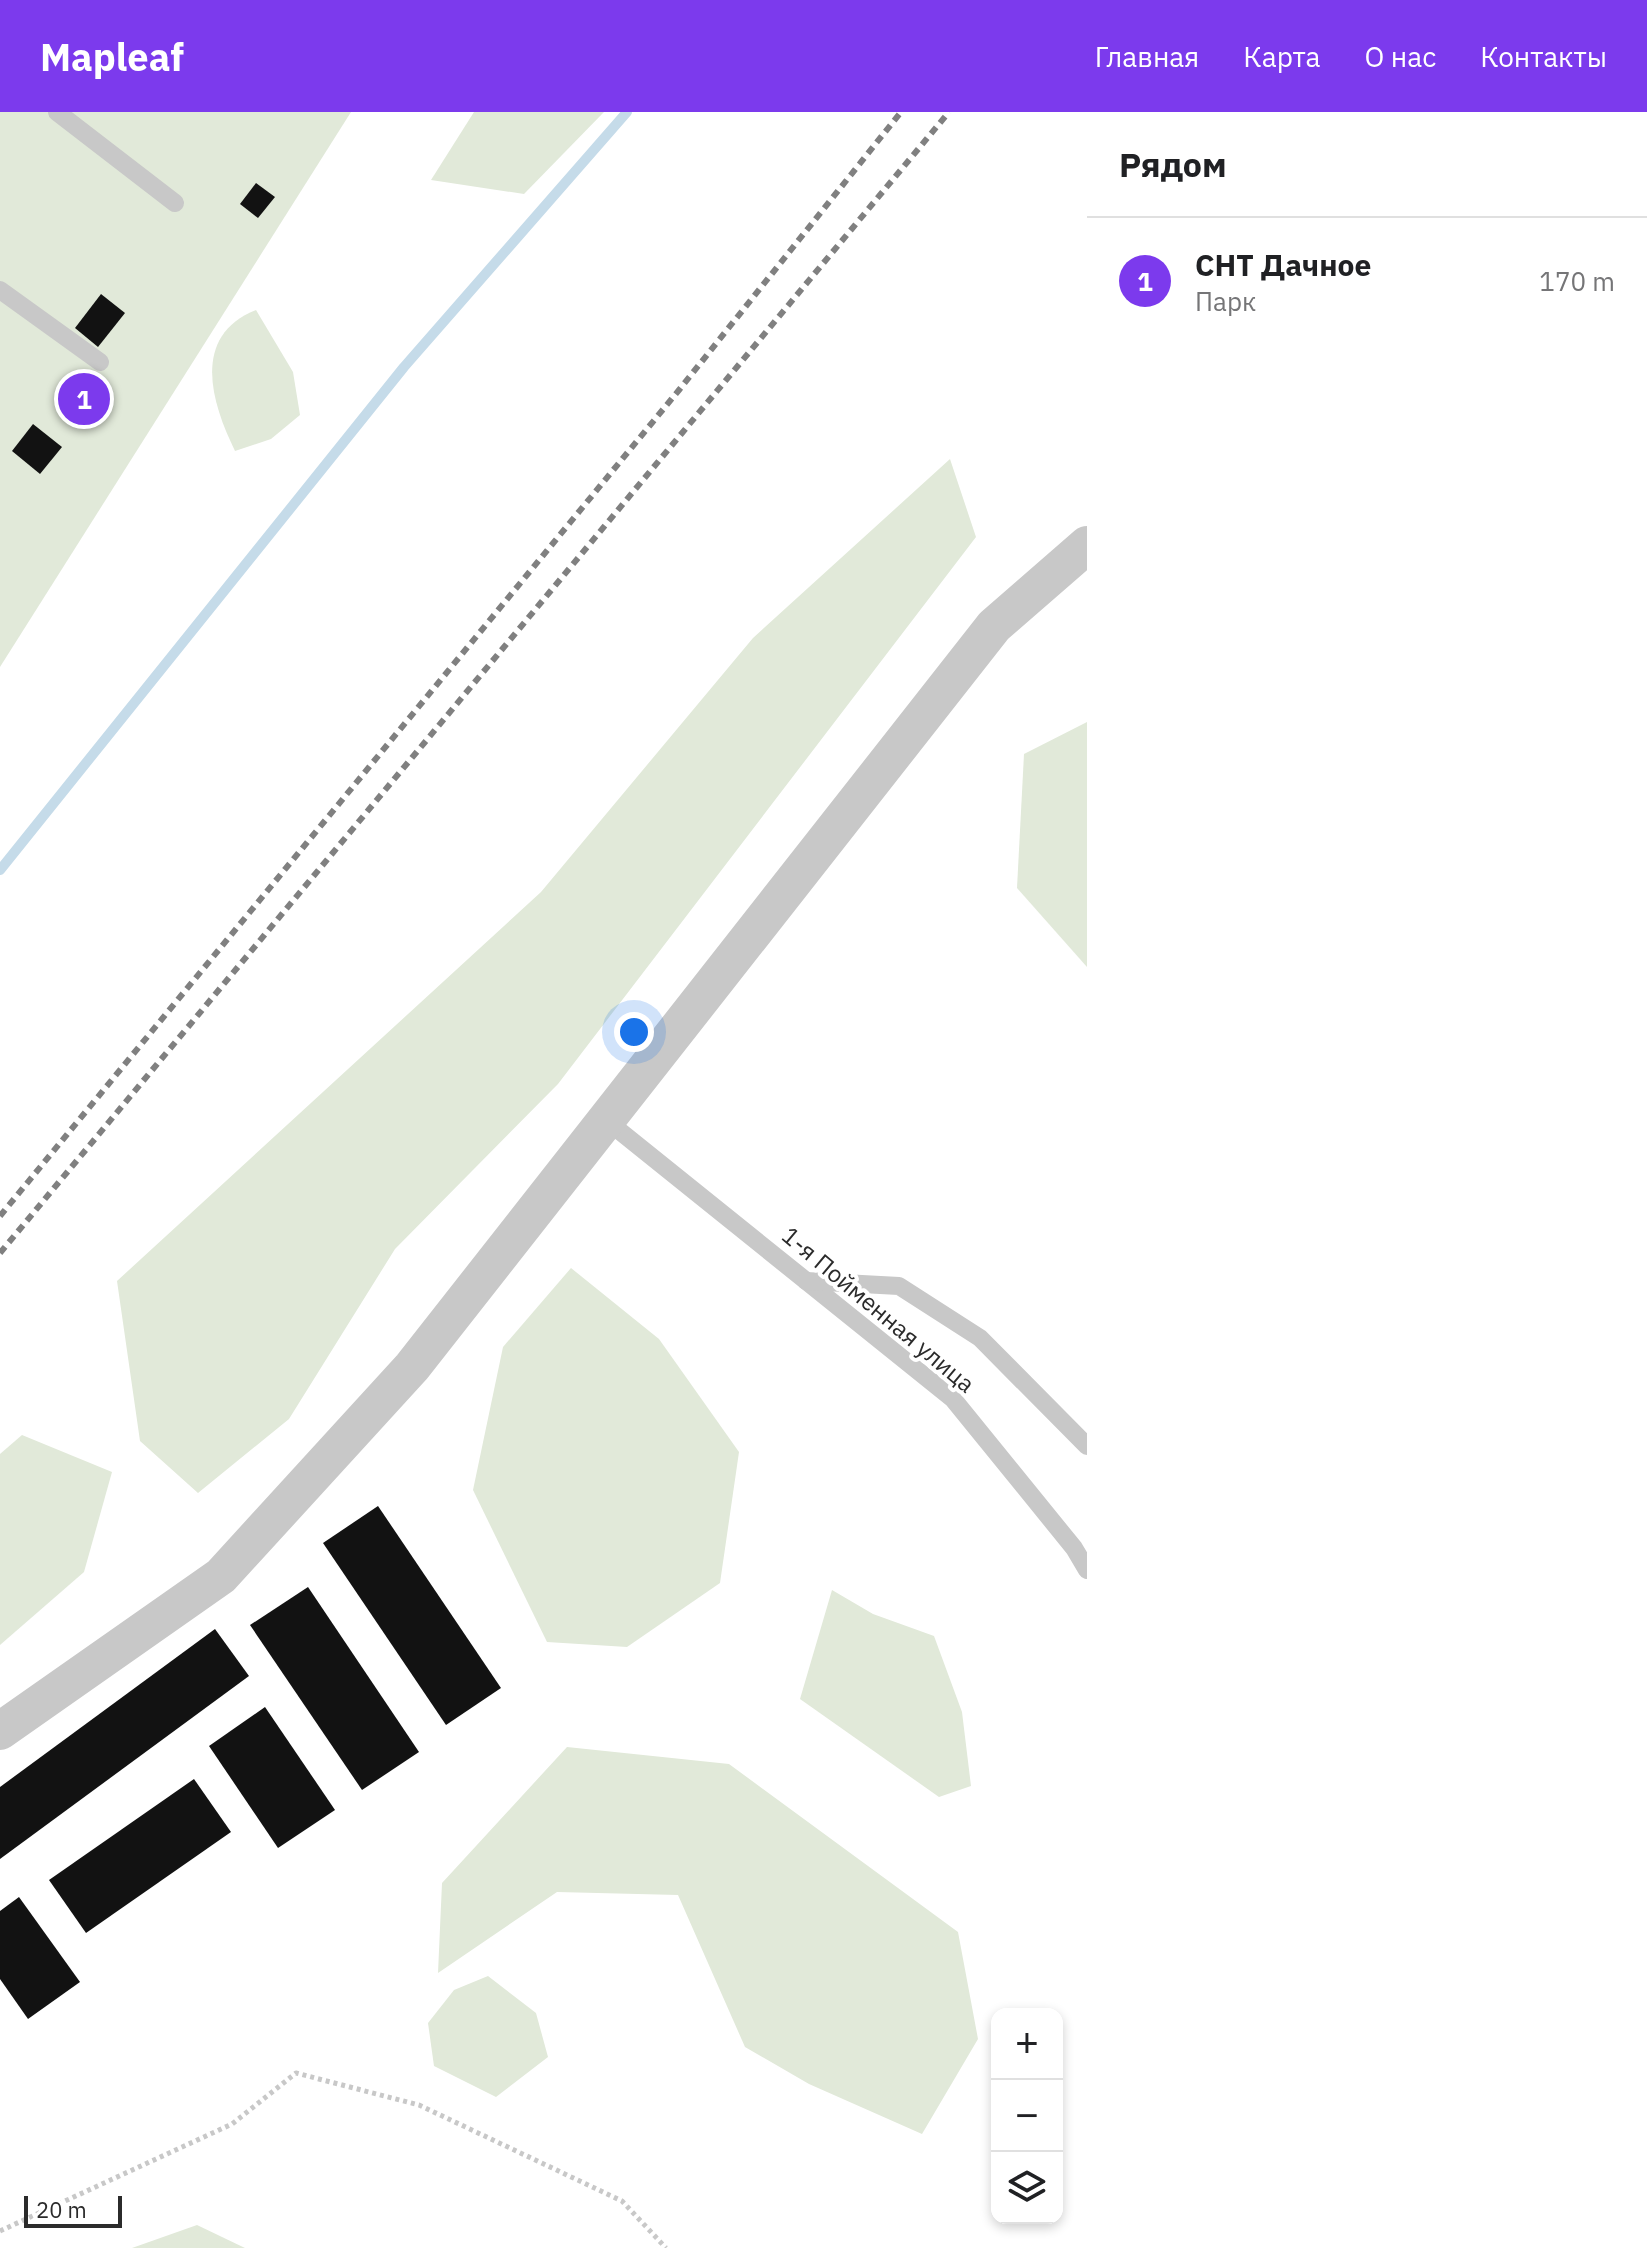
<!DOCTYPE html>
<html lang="ru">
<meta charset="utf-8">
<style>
:root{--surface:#fff;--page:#f6f6f6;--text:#202124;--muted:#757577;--line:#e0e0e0;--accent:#7c3aed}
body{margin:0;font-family:"IBM Plex Sans",sans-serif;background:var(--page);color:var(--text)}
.controls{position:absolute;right:24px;bottom:24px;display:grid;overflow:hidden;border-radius:16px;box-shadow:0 4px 12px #0003}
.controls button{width:72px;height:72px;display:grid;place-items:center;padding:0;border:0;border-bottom:2px solid var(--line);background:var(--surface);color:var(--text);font:40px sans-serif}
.scale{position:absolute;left:24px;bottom:20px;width:98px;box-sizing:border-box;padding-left:8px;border:4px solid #2b2b2b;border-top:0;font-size:22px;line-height:28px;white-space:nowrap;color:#2b2b2b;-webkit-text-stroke:6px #fff;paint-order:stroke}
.you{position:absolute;left:634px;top:920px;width:28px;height:28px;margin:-20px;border:6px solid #fff;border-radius:50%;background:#1a73e8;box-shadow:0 0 0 12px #1a73e833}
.badge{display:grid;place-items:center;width:52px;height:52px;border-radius:50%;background:var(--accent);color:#fff;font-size:26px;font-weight:700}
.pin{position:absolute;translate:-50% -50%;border:4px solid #fff;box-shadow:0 2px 8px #0006}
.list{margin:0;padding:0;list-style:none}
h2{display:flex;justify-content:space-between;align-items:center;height:104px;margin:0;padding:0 32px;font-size:34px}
h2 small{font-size:26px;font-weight:400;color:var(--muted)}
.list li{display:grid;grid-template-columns:52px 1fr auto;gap:24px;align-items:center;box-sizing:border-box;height:128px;padding:0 32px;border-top:2px solid var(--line)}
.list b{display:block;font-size:30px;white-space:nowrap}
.list p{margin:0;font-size:26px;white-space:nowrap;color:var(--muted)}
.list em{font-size:26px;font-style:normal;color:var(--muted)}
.icon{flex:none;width:44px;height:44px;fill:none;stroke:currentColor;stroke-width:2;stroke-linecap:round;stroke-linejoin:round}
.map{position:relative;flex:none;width:1087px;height:2136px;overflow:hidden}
header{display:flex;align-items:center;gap:48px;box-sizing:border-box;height:112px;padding:0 40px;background:var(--accent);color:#fff}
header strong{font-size:38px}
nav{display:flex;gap:44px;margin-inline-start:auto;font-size:28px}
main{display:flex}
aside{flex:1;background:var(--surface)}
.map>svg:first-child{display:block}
.green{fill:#e1e9d9}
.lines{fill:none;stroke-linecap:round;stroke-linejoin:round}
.stream{stroke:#c5dbe9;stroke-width:10}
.building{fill:#121212}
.path{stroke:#c8c8c8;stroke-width:5;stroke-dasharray:4 4;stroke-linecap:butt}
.service{stroke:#c8c8c8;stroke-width:18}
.minor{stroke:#c8c8c8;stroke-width:38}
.rail{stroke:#808080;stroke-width:6;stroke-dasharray:8 6;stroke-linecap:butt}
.labels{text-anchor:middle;stroke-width:8;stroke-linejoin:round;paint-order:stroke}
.street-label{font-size:24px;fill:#2b2b2b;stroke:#fff}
</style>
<header>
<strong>Mapleaf</strong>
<nav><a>Главная</a><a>Карта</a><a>О нас</a><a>Контакты</a></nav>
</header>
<main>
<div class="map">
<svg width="1087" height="2136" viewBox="0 0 1087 2136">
<rect width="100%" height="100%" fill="#fff"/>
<g class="green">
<path d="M0 0H351L0 555Z"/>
<path d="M474 0H604L524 82 431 68Z"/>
<path d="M256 198 293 260 300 303 271 327 235 339C211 290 191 224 256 198Z"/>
<path d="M950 347 976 425 558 972 395 1137 289 1307 198 1381 140 1329 117 1169 541 780 753 526Z"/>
<path d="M1087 610V855L1017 776 1024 642Z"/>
<path d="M571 1156 659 1227 739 1340 720 1471 627 1535 547 1530 473 1378 503 1235Z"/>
<path d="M22 1323 112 1360 84 1460 0 1533V1342Z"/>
<path d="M832 1478 873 1502 934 1524 962 1600 971 1674 939 1685 800 1587Z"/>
<path d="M567 1635 729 1652 958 1820 978 1927 922 2022 809 1972 745 1935 678 1783 557 1780 438 1861 442 1771Z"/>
<path d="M488 1864 536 1901 548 1945 496 1985 434 1954 428 1911 454 1878Z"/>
<path d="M197 2113 245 2136H132Z"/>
</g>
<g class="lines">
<path class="stream" d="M0 758 404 255 627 0"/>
</g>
<g class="building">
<path d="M256 71 275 85 258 106 240 92Z"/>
<path d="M101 182 125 201 98 235 75 216Z"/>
<path d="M33 312 62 335 40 362 12 339Z"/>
<path d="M378 1394 501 1576 446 1613 323 1431Z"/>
<path d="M308 1475 419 1640 362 1678 250 1513Z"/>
<path d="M215 1517 249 1564 0 1747V1675Z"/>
<path d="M265 1595 335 1698 278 1736 209 1634Z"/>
<path d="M194 1667 231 1720 86 1821 49 1768Z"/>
<path d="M19 1785 80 1870 28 1907 0 1867V1799Z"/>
</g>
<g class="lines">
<path class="path" d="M0 2119 232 2012 296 1961 419 1993 622 2089 666 2136"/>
<g class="service">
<path d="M57 0 175 91"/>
<path d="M0 178 100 250"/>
<path d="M606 1008 953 1287 1074 1436 1087 1458"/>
<path d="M806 1169 899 1174 980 1226 1087 1334"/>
</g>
<path class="minor" d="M0 1619 221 1464 412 1255 994 514 1087 433"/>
<g class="rail">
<path d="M0 1104 679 278 901 0"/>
<path d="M0 1141 949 0"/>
</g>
</g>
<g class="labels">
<g class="street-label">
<text transform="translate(878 1198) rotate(40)" y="8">1-я Пойменная улица</text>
</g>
</g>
</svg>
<div class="controls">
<button>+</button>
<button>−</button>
<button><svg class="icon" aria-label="layers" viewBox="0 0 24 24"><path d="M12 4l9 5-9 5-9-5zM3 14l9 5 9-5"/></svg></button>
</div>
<div class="scale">20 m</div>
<div class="you"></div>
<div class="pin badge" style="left:84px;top:287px">1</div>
</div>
<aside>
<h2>Рядом<small></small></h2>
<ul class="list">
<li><span class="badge">1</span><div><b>СНТ Дачное</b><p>Парк</p></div><em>170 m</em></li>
</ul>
</aside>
</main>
